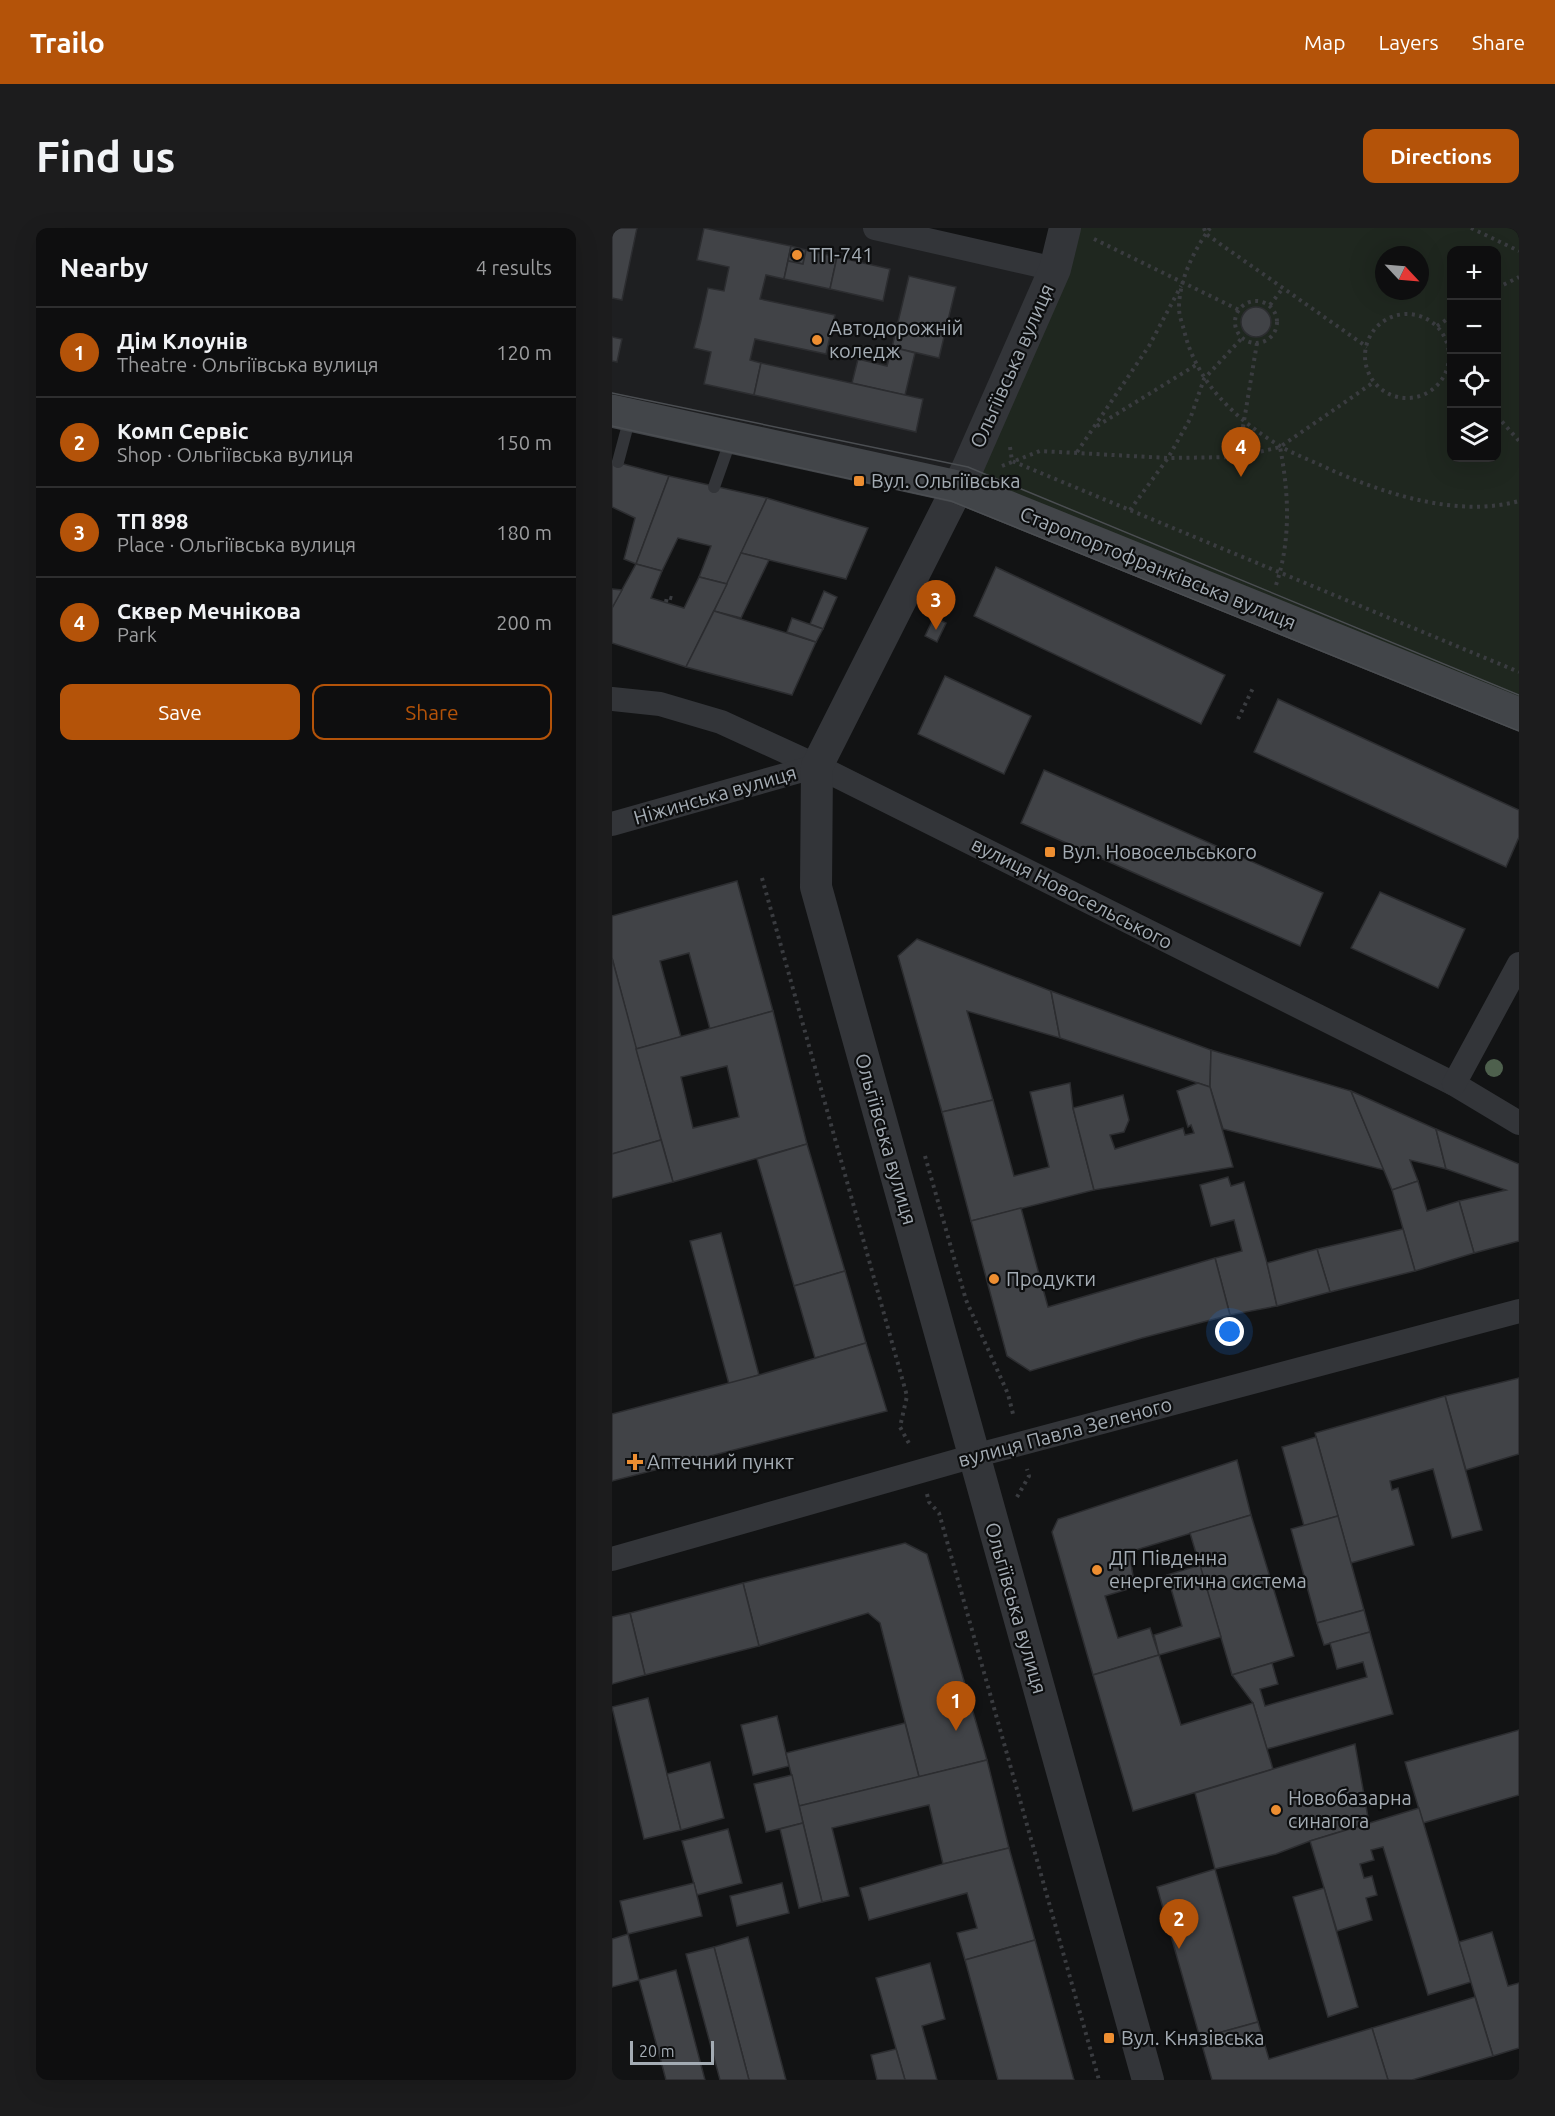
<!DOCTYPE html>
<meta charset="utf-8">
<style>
:root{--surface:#0e0e0f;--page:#1c1c1d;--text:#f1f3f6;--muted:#9b9c9e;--line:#2e2e2f;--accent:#b45309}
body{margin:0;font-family:Ubuntu,sans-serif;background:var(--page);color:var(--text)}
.controls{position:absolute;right:18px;top:18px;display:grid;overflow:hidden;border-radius:12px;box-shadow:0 6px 24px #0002}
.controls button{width:54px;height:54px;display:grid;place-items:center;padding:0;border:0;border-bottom:2px solid var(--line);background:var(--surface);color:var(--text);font:30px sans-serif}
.compass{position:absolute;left:763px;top:18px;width:54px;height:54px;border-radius:50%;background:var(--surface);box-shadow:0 6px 24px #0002;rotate:116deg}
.scale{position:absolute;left:18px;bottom:15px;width:84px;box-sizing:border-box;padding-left:6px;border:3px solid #a4acb4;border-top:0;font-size:16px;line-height:21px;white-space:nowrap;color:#a4acb4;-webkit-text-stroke:4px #0d0e0f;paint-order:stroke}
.you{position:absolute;left:618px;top:1104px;width:21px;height:21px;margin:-15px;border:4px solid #fff;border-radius:50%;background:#1a73e8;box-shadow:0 0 0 9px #1a73e833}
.badge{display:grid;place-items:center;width:39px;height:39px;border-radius:50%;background:var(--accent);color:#fff;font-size:20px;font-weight:700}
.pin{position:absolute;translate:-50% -50px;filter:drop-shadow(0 2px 3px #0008)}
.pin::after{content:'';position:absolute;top:32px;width:21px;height:18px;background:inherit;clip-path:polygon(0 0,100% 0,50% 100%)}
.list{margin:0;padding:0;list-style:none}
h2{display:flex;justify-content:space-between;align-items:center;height:78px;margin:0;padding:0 24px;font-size:26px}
h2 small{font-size:20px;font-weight:400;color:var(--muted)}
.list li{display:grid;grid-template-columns:39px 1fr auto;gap:18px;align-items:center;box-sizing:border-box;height:90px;padding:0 24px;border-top:2px solid var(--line)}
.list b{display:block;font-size:22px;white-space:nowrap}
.list p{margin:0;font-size:20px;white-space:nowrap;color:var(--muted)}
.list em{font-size:20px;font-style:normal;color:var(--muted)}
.actions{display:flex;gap:12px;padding:18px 24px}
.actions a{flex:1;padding:14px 0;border:2px solid var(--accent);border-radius:12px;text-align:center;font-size:21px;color:var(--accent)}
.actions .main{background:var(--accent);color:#fff}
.icon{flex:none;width:33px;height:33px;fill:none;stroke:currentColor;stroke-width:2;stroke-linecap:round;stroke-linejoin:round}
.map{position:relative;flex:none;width:907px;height:1852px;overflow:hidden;border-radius:12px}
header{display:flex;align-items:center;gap:36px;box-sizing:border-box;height:84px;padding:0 30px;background:var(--accent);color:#fff}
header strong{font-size:28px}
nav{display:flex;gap:33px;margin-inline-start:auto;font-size:21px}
.intro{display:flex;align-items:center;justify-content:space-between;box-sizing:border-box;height:144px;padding:0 36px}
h1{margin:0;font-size:42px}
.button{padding:15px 27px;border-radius:12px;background:var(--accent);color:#fff;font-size:21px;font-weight:700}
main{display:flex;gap:36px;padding:0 36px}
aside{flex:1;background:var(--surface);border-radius:12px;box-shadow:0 6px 24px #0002}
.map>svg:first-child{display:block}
.built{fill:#1e1f21}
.green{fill:#1f271f;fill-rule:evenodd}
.building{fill:#414347;stroke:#2c2d30;stroke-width:1.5;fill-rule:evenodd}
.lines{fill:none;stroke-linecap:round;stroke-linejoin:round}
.path{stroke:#3a3c40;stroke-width:4;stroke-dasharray:3 4.5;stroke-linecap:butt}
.service{stroke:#333539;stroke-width:12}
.minor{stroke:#333539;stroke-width:24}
.tertiary{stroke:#333539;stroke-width:32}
.secondary{stroke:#424549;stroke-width:33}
.tram{stroke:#4b4e52;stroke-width:1.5}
.tree{fill:#4e604d}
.poi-dot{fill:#ed8e31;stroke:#0d0e0f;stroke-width:2}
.labels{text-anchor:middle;stroke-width:4.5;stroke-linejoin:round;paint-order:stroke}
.poi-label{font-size:20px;fill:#a4acb4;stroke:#0d0e0f;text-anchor:start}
.street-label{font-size:20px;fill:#a4acb4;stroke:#0d0e0f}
</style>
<header>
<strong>Trailo</strong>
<nav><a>Map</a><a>Layers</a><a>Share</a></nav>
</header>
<div class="intro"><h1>Find us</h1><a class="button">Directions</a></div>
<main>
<aside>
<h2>Nearby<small>4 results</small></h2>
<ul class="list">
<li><span class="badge">1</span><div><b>Дім Клоунів</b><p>Theatre · Ольгіївська вулиця</p></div><em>120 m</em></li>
<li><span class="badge">2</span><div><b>Комп Сервіс</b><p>Shop · Ольгіївська вулиця</p></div><em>150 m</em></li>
<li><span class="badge">3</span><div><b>ТП 898</b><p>Place · Ольгіївська вулиця</p></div><em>180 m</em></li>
<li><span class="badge">4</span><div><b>Сквер Мечнікова</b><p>Park</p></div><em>200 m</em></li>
</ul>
<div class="actions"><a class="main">Save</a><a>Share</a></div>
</aside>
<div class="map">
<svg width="907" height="1852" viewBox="0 0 907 1852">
<rect width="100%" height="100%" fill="#121314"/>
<path class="built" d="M0 0H253L440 42 345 259 0 181Z"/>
<path class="green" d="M453 0H907V486L346 259ZM840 22H885V230H840ZM772 27H808V63H772Z"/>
<g class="building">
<path d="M0 0H25L10 72 0 70Z"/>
<path d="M92 0 179 18 172 51 154 47 148 71 223 87 214 126 143 111 138 132 149 135 142 167 92 156 99 124 82 120 89 92 96 60 112 63 117 39 85 32Z"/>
<path d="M179 18 194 22 191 36 176 33Z"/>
<path d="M194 22 225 29 218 61 172 51 176 33 191 36Z"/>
<path d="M225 29 278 41 271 73 218 61Z"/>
<path d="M297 48 344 59 327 130 280 119Z"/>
<circle cx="644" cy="94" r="15"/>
<path d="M0 109 10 111 5 134 0 133Z"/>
<path d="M280 119 303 125 293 167 240 155 246 131 275 138Z"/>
<path d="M149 135 311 171 304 204 142 167Z"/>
<path d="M0 233 57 248 24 336 12 331 23 290 0 279Z"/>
<path d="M57 248 155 270 115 356 87 349 99 318 66 310 50 343 24 336Z"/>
<path d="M155 270 256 300 234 351 129 325Z"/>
<path d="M129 325 157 332 129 390 102 383Z"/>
<path d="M24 336 50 343 39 370 72 380 87 349 115 356 74 439 0 415V380Z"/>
<path d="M384 339 613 447 589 496 362 388Z"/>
<path d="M0 361 10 362 0 380Z"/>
<path d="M212 363 225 369 211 401 198 396Z"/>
<path d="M102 383 204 414 180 467 74 439Z"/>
<path d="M322 389 334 395 325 414 313 408Z"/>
<path d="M180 390 211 401 204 414 175 404Z"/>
<path d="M333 448 419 488 392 546 306 506Z"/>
<path d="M666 471 907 582V609L894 639 642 524Z"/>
<path d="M432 542 711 665 688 718 409 595Z"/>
<path d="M125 653 161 783 98 801 77 725 48 733 69 809 24 821 0 730V688Z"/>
<path d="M768 664 853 701 826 760 739 720Z"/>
<path d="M305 711 439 763 448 810 355 783 381 872 330 884 286 728Z"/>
<path d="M0 730 49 912 0 926Z"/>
<path d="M439 763 599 822 598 859 448 810Z"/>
<path d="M161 783 195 916 61 954 24 821ZM115 838 127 889 81 900 69 849Z"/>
<path d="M599 822 739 863 772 942 611 901 598 859Z"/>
<path d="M458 855 461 880 482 962 359 993 330 884 381 872 402 948 437 939 418 864Z"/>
<path d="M586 855 598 859 621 939 482 962 461 880 511 867 517 892 512 904 498 907 503 921 571 900 573 907 582 905 579 897 576 899 565 863Z"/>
<path d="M739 863 824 901 834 941 798 932 806 953 780 962Z"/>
<path d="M824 901 907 936V1013L862 1025 847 973 894 962 834 941Z"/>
<path d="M49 912 61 954 0 970V926Z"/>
<path d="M195 916 233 1043 182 1058 145 931Z"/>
<path d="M616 949 619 958 632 954 655 1035 665 1078 618 1087 603 1030 630 1023 622 992 599 998 588 957Z"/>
<path d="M806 953 815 983 847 973 862 1025 803 1043 780 962Z"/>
<path d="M409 980 436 1079 603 1030 618 1087 530 1110 418 1143 395 1128 359 993Z"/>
<path d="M791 1001 803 1043 718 1064 705 1021Z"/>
<path d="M109 1005 147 1147 117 1156 78 1013Z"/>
<path d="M705 1021 718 1064 665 1078 655 1035Z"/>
<path d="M233 1043 254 1115 203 1130 182 1058Z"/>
<path d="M254 1115 275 1183 0 1253V1186L147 1147Z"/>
<path d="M907 1150V1226L854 1242 833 1168Z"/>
<path d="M833 1168 870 1302 840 1310 821 1241 778 1253 780 1262 786 1260 802 1317 739 1335 703 1205Z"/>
<path d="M704 1209 726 1288 692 1298 670 1219Z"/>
<path d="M625 1232 639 1287 517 1324 523 1359 493 1368 506 1410 538 1400 547 1427 481 1447 440 1304 446 1291Z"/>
<path d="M639 1287 682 1428 620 1447 578 1305Z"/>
<path d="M726 1288 752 1382 705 1395 679 1301Z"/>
<path d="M293 1315 315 1326 375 1532 307 1549 268 1395 256 1385 147 1418 131 1355Z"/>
<path d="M588 1337 609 1409 547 1427 542 1407 570 1398 555 1347Z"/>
<path d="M131 1355 147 1418 33 1447 18 1385Z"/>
<path d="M752 1382 758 1404 712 1417 705 1395Z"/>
<path d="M18 1385 33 1447 0 1456V1389Z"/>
<path d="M758 1404 781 1486 655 1521 641 1475 620 1447 660 1435 666 1456 648 1461 653 1478 755 1449 751 1434 725 1441 718 1415Z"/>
<path d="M547 1427 569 1497 641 1475 661 1541 521 1583 481 1447Z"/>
<path d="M36 1470 69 1602 32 1611 0 1479Z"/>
<path d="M165 1488 177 1538 141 1547 129 1497Z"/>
<path d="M293 1495 307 1549 187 1578 174 1525Z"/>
<path d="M907 1502V1567L811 1595 793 1534Z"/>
<path d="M743 1516 757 1595 698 1613 664 1626 603 1641 583 1565Z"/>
<path d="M375 1532 397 1620 331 1636 317 1577 220 1600 237 1668 210 1674 187 1578Z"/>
<path d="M98 1534 112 1590 69 1602 55 1546Z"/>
<path d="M180 1547 191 1595 154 1604 142 1556Z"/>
<path d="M807 1580 859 1754 816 1767 771 1619 759 1622 762 1632 748 1636 752 1650 760 1648 765 1667 754 1670 760 1692 725 1703 698 1613Z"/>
<path d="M191 1595 210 1674 187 1680 168 1601Z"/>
<path d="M116 1601 130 1655 85 1667 70 1613Z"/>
<path d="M397 1620 423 1712 353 1732 345 1705 365 1700 355 1665 257 1692 248 1660 331 1636Z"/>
<path d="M603 1641 646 1794 588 1810 545 1659Z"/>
<path d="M82 1655 90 1688 16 1706 8 1673Z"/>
<path d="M170 1655 177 1685 125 1698 118 1668Z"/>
<path d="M712 1660 746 1779 716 1789 681 1669Z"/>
<path d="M880 1704 896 1758 907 1755V1820L881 1828 847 1714Z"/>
<path d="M16 1706 27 1752 0 1759V1711Z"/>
<path d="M136 1709 174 1852H137L102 1719Z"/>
<path d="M423 1712 462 1852H386L353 1732Z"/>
<path d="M102 1719 137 1852H108L74 1726Z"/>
<path d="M318 1735 333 1791 310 1798 325 1852H293L264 1750Z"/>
<path d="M64 1742 93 1852H54L27 1752Z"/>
<path d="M863 1769 881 1828 800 1852H776L760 1800Z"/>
<path d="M646 1794 657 1831 760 1800 776 1852H600L588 1810Z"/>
<path d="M284 1821 293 1852H265L259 1827Z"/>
</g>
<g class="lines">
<g class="path">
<path d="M592 0 594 6 755 119"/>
<path d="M598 0C582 22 567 52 567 80 567 87 570 95 572 102 584 154 623 191 668 218 683 227 701 233 717 241 773 266 846 290 907 273"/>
<path d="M859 0 907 23"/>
<path d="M482 11 627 82"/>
<path d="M885 60 907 49"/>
<circle cx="644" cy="94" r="21"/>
<path d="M658 77 671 60"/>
<circle cx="795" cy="128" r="42"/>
<path d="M825 98 840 88"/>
<path d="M885 188 907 213"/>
<path d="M485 198 584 137"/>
<path d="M398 219 400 233 907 444"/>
<path d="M465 224 537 118 569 58"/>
<path d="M626 229 645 115"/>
<path d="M390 238 428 223 556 230 626 229 668 219 762 154"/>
<path d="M518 282 556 230 578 191 592 151 631 109"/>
<path d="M664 357C679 312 677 266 668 219"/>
<path d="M54 374 55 369 63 371"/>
<path d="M626 491 641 460"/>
<path d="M150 650 295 1168 288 1199 299 1219"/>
<path d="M313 928 354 1072 396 1166 402 1190"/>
<path d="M315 1266 317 1274 327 1285 487 1852"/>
<path d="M405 1269 417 1248 415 1241"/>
</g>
<g class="service">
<path d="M6 234 18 189"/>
<path d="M102 259 119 211"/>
</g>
<g class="minor">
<path d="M263 0 443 41"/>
<path d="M0 471 48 476 109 494 205 538 842 856 907 895"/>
<path d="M0 596 205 538"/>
<path d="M842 856 907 736"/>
<path d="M0 1331 362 1228 907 1083"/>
</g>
<path class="tertiary" d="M453 0 443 41 356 239 205 538 204 659 536 1852"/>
<path class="secondary" d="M0 183 346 259 907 486"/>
<g class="tram">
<path d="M0 165 356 239 907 467"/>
<path d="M0 198 339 273 907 503"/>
</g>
</g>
<circle class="tree" cx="882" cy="840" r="9"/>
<g class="poi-dot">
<circle cx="185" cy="27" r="6"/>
<circle cx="205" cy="112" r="6"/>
<rect x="241" y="247" width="12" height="12" rx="3"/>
<rect x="432" y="618" width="12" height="12" rx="3"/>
<circle cx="382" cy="1051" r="6"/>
<path d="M20 1225h6v6h6v6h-6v6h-6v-6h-6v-6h6z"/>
<circle cx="485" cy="1342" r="6"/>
<circle cx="664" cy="1582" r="6"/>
<rect x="491" y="1804" width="12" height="12" rx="3"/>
</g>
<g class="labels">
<g class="poi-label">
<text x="197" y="34">ТП-741</text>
<text x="217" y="107">Автодорожній<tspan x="217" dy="23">коледж</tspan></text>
<text x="259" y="260">Вул. Ольгіївська</text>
<text x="450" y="631">Вул. Новосельського</text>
<text x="394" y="1058">Продукти</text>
<text x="35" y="1241">Аптечний пункт</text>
<text x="497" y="1337">ДП Південна<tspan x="497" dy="23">енергетична система</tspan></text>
<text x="676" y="1577">Новобазарна<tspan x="676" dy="23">синагога</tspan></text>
<text x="509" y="1817">Вул. Князівська</text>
</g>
<g class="street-label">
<text transform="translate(400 138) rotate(-66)" y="7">Ольгіївська вулиця</text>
<text transform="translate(546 340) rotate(22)" y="7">Старопортофранківська вулиця</text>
<text transform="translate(103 567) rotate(-16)" y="7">Ніжинська вулиця</text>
<text transform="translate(460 665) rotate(27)" y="7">вулиця Новосельського</text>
<text transform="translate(274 911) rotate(74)" y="7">Ольгіївська вулиця</text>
<text transform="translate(453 1204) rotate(-15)" y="7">вулиця Павла Зеленого</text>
<text transform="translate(404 1380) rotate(74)" y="7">Ольгіївська вулиця</text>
</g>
</g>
</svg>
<div class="controls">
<button>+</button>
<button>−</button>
<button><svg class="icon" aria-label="locate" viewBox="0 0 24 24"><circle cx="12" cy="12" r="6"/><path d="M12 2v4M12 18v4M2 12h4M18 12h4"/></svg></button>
<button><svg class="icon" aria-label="layers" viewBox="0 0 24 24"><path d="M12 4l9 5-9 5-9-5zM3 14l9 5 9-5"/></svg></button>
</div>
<svg class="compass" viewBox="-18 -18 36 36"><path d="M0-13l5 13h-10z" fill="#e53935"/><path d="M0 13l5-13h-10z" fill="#9b9c9e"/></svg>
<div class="scale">20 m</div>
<div class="you"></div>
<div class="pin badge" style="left:344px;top:1503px">1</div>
<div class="pin badge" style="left:567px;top:1721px">2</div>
<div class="pin badge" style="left:324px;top:402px">3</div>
<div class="pin badge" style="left:629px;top:249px">4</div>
</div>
</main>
